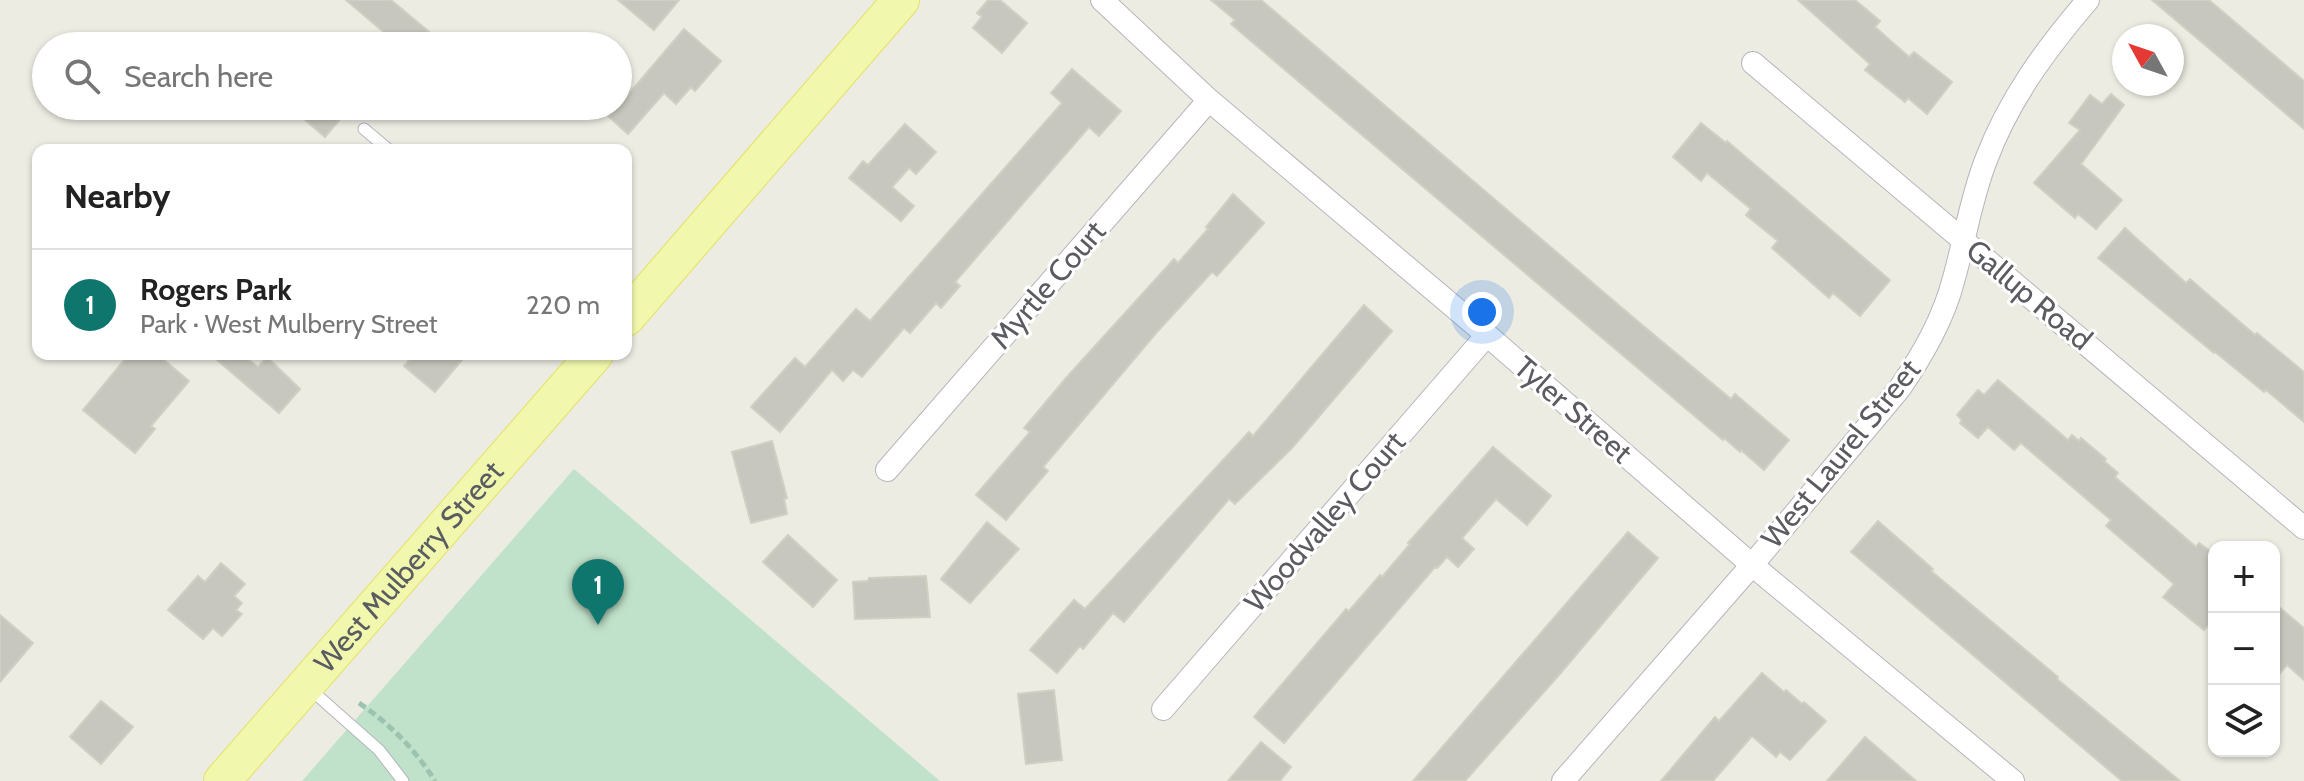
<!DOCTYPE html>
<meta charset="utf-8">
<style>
:root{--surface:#fff;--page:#f6f6f6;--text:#222;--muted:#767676;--line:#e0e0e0;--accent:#0f766e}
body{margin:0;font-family:Cabin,sans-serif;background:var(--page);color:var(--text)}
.controls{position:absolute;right:24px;bottom:24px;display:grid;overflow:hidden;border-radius:16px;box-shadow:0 2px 6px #0004}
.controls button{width:72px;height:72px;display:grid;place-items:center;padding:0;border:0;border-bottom:2px solid var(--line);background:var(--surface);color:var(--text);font:40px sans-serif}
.compass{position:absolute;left:2112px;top:24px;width:72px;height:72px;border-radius:50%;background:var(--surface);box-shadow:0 2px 6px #0004;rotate:310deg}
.you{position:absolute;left:1482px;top:312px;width:28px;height:28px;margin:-20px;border:6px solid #fff;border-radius:50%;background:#1a73e8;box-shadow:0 0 0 12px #1a73e833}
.badge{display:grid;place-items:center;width:52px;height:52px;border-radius:50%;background:var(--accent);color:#fff;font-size:26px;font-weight:700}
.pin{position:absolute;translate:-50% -66px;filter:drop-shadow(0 2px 4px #0008)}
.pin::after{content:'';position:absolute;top:42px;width:28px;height:24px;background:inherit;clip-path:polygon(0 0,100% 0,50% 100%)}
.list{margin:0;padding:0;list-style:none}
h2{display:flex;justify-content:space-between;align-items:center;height:104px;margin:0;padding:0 32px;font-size:34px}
h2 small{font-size:26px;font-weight:400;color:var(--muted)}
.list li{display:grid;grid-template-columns:52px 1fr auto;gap:24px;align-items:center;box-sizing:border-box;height:112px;padding:0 32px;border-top:2px solid var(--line)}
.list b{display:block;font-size:30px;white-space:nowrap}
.list p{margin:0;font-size:26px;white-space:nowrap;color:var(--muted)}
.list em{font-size:26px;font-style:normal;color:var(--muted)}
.icon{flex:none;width:44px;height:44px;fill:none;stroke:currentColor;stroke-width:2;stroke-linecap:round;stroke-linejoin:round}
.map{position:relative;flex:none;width:2304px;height:781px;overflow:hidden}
.search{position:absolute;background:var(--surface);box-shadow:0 2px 6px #0004;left:32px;top:32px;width:600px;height:88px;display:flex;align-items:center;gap:20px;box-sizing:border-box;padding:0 28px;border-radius:44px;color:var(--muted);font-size:30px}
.panel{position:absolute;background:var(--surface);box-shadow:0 2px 6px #0004;left:32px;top:144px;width:600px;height:216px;border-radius:16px}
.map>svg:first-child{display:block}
.green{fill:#c1e2ca}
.building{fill:#c8c7bf;stroke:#d0d0c2;stroke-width:2}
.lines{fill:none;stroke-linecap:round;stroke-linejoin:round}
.service-casing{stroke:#b5b6bc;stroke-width:13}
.minor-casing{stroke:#b5b6bc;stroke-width:24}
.primary-casing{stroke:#e5e164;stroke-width:38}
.path{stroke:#9cc2b0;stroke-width:5;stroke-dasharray:8 4;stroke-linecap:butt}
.service{stroke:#fff;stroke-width:11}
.minor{stroke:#fff;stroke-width:22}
.primary{stroke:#f1f8ad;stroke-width:36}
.labels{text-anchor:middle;stroke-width:6;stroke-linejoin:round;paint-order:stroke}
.street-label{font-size:30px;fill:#5b5c62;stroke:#fff}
</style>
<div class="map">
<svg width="2304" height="781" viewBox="0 0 2304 781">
<rect width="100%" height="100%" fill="#ecece3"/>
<path class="green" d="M574 469 940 781H302Z"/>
<g class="building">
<path d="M346 0H391L446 46H400Z"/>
<path d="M618 0H679L654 30Z"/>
<path d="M988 0H1000L1027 23 1002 53 973 28 982 17 977 13Z"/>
<path d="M1211 0H1261L1635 319 1731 399 1735 394 1789 440 1764 470 1741 450 1740 452 1724 438 1723 440 1291 75 1231 24 1235 20Z"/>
<path d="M1798 0H1855L1880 21 1875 27 1909 57 1914 52 1952 82 1927 114 1908 98 1905 102 1865 70 1870 64Z"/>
<path d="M2152 0H2209L2304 81V129Z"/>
<path d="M684 29 721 61 695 91 691 87 676 104 664 93 628 134 609 117Z"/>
<path d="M1072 69 1121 111 1099 136 1089 127 955 282 960 286 941 308 936 303 910 333 904 328 862 377 853 370 843 381 832 370 780 432 751 407 795 358 805 367 856 309 870 321 1062 103 1051 93Z"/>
<path d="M2111 94 2124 105 2081 164 2122 200 2096 229 2078 214 2075 218 2034 183 2080 130 2069 123 2090 95 2102 104Z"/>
<path d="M289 106H351L325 137Z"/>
<path d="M1701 123 1726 143 1727 141 1890 280 1860 316 1833 293 1829 298 1772 248 1778 241 1746 215 1751 209 1707 173 1701 181 1673 157Z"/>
<path d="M905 124 936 152 916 174 909 168 892 187 914 206 901 221 849 178 863 161 868 165Z"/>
<path d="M1233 194 1264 223 1217 276 1212 272 1157 332 1043 467 1048 471 1006 520 976 495 1030 432 1024 428 1066 378 1174 259 1178 263 1208 229 1206 227Z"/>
<path d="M2125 228 2186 283 2190 279 2255 335 2257 333 2304 372V422L2266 390 2264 392 2215 352 2214 353 2098 258Z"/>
<path d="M1364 305 1392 331 1292 448 1235 504 1229 499 1124 622 1113 613 1083 649 1080 646 1057 673 1030 650 1074 600 1085 609 1249 432 1253 436Z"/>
<path d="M129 354H157L189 381 151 426 155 429 135 453 83 410Z"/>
<path d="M241 354 258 367 267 357 300 389 279 413 211 355Z"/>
<path d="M414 354H467L435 392 404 366Z"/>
<path d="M1998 380 2068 440 2072 435 2079 441 2081 438 2106 459 2104 461 2118 473 2115 477 2196 547 2199 543 2214 554V618L2204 630 2163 597 2174 584 2106 526 2111 520 2021 443 2014 450 1988 427 1978 438 1960 423 1962 420 1957 415 1978 390 1984 395Z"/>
<path d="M772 441 787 498 784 499 787 514 751 523 732 452Z"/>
<path d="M1493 447 1551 496 1527 525 1496 499 1462 538 1474 549 1458 567 1447 557 1437 568 1435 567 1284 743 1254 717 1346 609 1349 611 1380 575 1382 577 1410 544 1408 543Z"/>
<path d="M1878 521 1933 569 1931 571 2058 677 2057 679 2180 781H2122L1851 552Z"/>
<path d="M987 522 1019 549 970 603 941 579Z"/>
<path d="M1628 532 1658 558 1559 675 1465 781H1413Z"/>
<path d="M788 535 837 580 813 607 763 562Z"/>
<path d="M221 563 245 584 234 596 242 603 236 610 242 614 222 636 213 628 203 639 168 610 198 576 205 582Z"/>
<path d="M926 576 930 617 855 619 853 582 868 581 869 578Z"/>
<path d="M2274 603 2304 628V680L2287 665 2274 680Z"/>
<path d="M0 615 33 643 0 682Z"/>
<path d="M1762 673 1784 692 1786 690 1802 704 1804 702 1826 721 1790 760 1780 752 1776 757 1752 736 1713 781H1661L1715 717 1719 721Z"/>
<path d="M1054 690 1062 760 1026 764 1018 694Z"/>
<path d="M101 701 133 727 101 764 70 737Z"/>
<path d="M1865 737 1916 781H1827Z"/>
<path d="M1261 742 1291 767 1280 781H1228Z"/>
</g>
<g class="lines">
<defs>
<g id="service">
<path d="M364 129 389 150"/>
<path d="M310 689 379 750 403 781"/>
</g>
<g id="minor">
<path d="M1102 0 1209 100 1487 335 1752 565 2013 781"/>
<path d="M1753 63 2304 528"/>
<path d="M887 470 1209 100"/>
<path d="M1163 709 1487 335"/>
<path d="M1563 781 1752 565 1900 388C1923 354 1944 318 1954 278 1965 239 1971 198 1986 160 2009 99 2046 49 2088 0"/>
</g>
<g id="primary">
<path d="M626 318 901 0"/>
<path id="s1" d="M222 781 595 354"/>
</g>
</defs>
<use href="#service" class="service-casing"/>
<use href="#minor" class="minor-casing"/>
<use href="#primary" class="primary-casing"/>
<path class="path" d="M359 703C391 725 414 748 435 781"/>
<use href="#service" class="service"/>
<use href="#minor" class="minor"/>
<use href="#primary" class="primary"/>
</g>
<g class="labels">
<g class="street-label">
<text transform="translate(1048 285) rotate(-49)" y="10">Myrtle Court</text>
<text transform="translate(2029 295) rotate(40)" y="10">Gallup Road</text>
<text transform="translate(1573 410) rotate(41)" y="10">Tyler Street</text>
<text transform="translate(1841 454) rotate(-51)" y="10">West Laurel Street</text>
<text transform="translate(1325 522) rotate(-49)" y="10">Woodvalley Court</text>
<text dy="10" stroke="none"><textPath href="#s1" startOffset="284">West Mulberry Street</textPath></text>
</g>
</g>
</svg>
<div class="controls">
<button>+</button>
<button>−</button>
<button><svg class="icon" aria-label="layers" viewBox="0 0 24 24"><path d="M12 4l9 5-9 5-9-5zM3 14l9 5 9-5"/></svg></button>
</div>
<svg class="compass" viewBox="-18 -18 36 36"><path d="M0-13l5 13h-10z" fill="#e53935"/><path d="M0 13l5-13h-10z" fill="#767676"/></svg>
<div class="you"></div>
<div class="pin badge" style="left:598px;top:625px">1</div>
<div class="search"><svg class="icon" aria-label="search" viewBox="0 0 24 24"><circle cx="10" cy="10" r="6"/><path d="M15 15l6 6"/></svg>Search here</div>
<section class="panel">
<h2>Nearby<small></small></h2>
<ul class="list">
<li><span class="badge">1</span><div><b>Rogers Park</b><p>Park · West Mulberry Street</p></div><em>220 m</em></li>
</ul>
</section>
</div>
